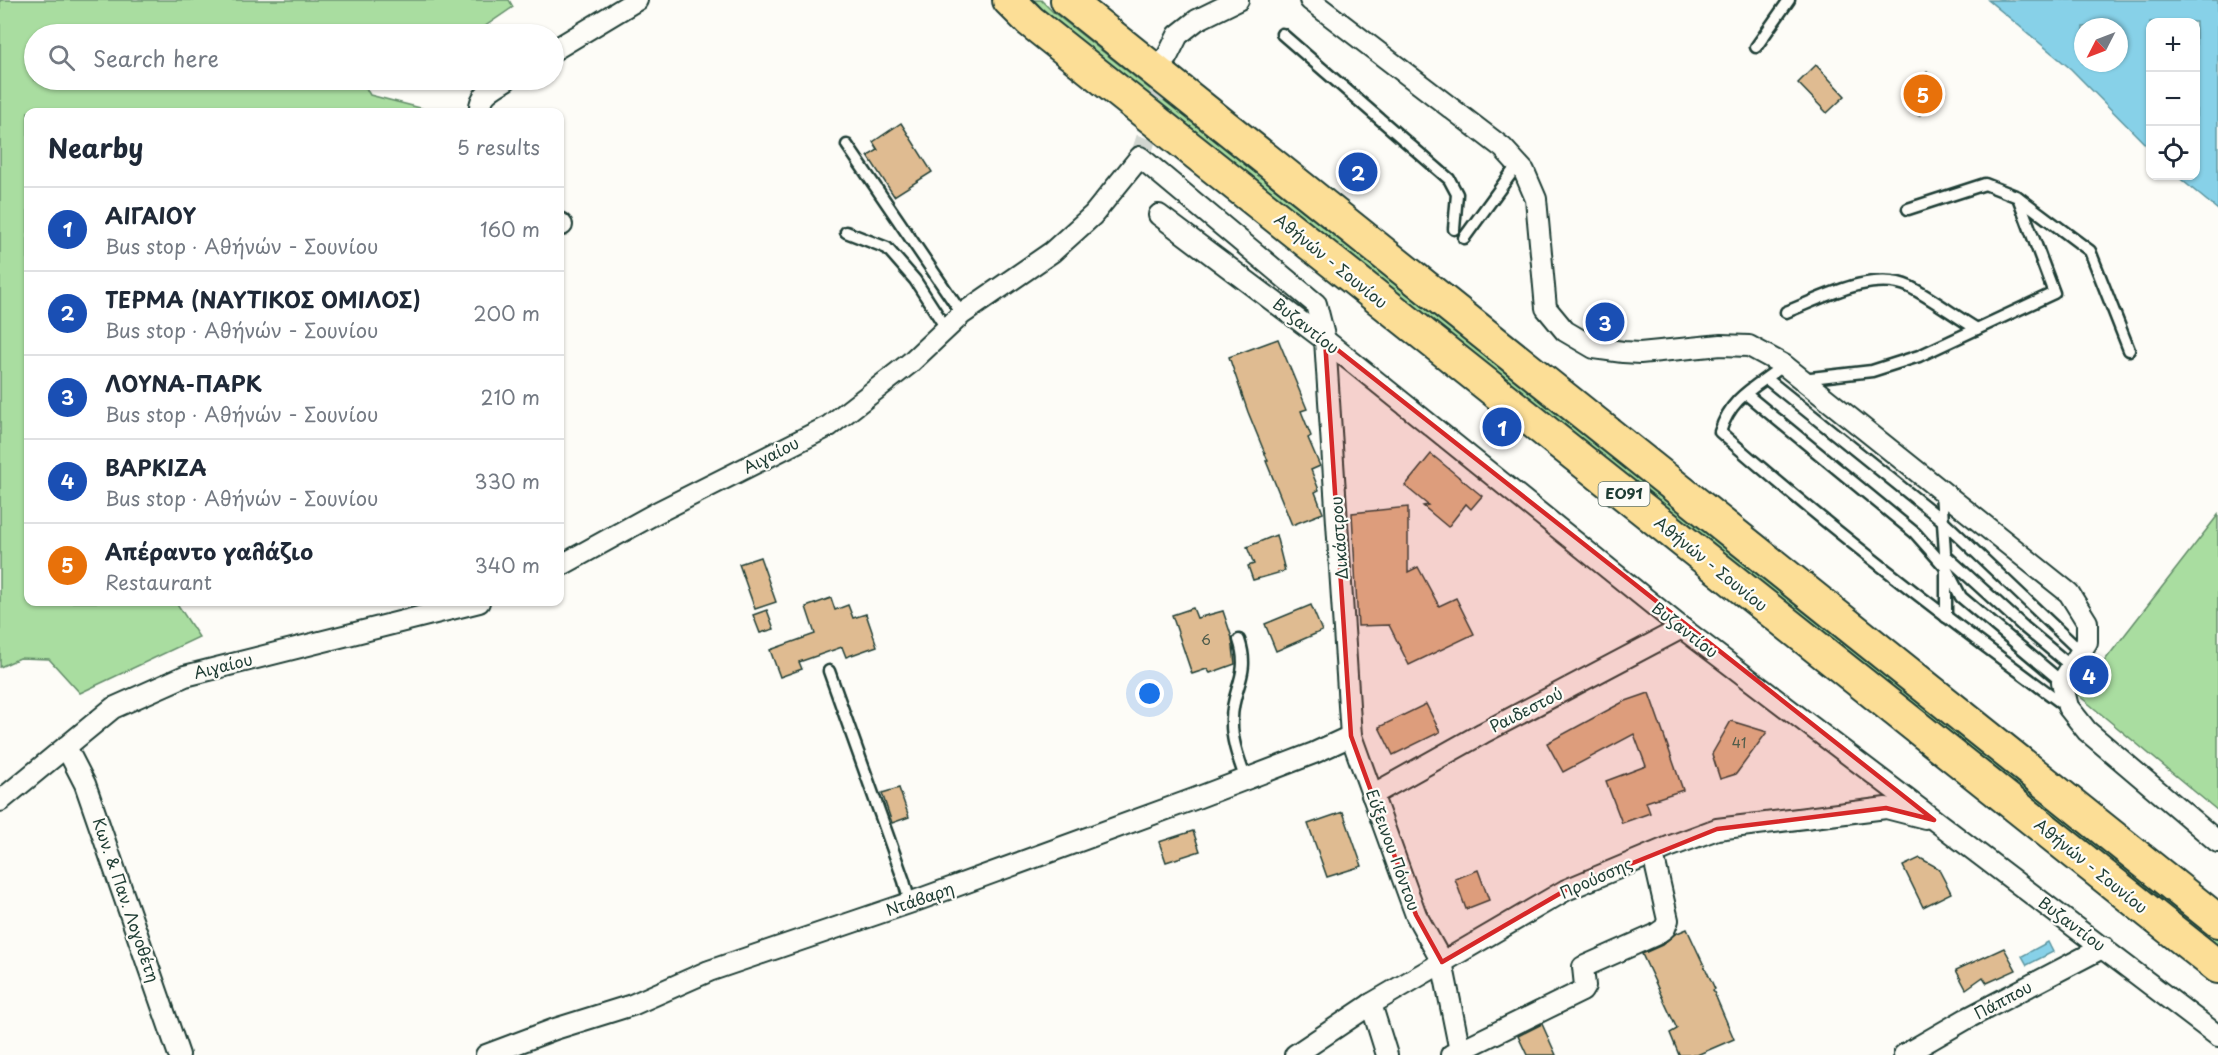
<!DOCTYPE html>
<meta charset="utf-8">
<style>
:root{--surface:#fff;--page:#f6f6f7;--text:#1f2937;--muted:#747a83;--line:#e0e1e3;--accent:#7c3aed}
body{margin:0;font-family:"Playpen Sans",sans-serif;background:var(--page);color:var(--text)}
.controls{position:absolute;right:18px;top:18px;display:grid;overflow:hidden;border-radius:12px;box-shadow:0 2px 4px #0004}
.controls button{width:54px;height:54px;display:grid;place-items:center;padding:0;border:0;border-bottom:2px solid var(--line);background:var(--surface);color:var(--text);font:30px sans-serif}
.compass{position:absolute;left:2074px;top:18px;width:54px;height:54px;border-radius:50%;background:var(--surface);box-shadow:0 2px 4px #0004;rotate:228deg}
.you{position:absolute;left:1150px;top:694px;width:21px;height:21px;margin:-15px;border:4px solid #fff;border-radius:50%;background:#1a73e8;box-shadow:0 0 0 9px #1a73e833}
.badge{display:grid;place-items:center;width:39px;height:39px;border-radius:50%;background:var(--accent);color:#fff;font-size:20px;font-weight:700}
.pin{position:absolute;translate:-50% -50%;border:3px solid #fff;box-shadow:0 2px 6px #0006}
.list{margin:0;padding:0;list-style:none}
h2{display:flex;justify-content:space-between;align-items:center;height:78px;margin:0;padding:0 24px;font-size:26px}
h2 small{font-size:20px;font-weight:400;color:var(--muted)}
.list li{display:grid;grid-template-columns:39px 1fr auto;gap:18px;align-items:center;box-sizing:border-box;height:84px;padding:0 24px;border-top:2px solid var(--line)}
.list b{display:block;font-size:22px;white-space:nowrap}
.list p{margin:0;font-size:20px;white-space:nowrap;color:var(--muted)}
.list em{font-size:20px;font-style:normal;color:var(--muted)}
.icon{flex:none;width:33px;height:33px;fill:none;stroke:currentColor;stroke-width:2;stroke-linecap:round;stroke-linejoin:round}
.map{position:relative;flex:none;width:2218px;height:1055px;overflow:hidden}
.search{position:absolute;background:var(--surface);box-shadow:0 2px 4px #0004;left:24px;top:24px;width:540px;height:66px;display:flex;align-items:center;gap:15px;box-sizing:border-box;padding:0 21px;border-radius:33px;color:var(--muted);font-size:22px}
.panel{position:absolute;background:var(--surface);box-shadow:0 2px 4px #0004;left:24px;top:108px;width:540px;height:498px;border-radius:12px}
.map>svg:first-child{display:block}
.green{fill:#a9dda0;stroke:#648d6a;stroke-width:1.5}
.water{fill:#87d1e8;stroke:#5d96a0;stroke-width:1.5;fill-rule:evenodd}
.building{fill:#dfbb91;stroke:#1f3d34;stroke-width:1.5}
.lines{fill:none;stroke-linecap:round;stroke-linejoin:round}
.street-tunnel{stroke:#d1d6d0;stroke-width:20;stroke-dasharray:20 10;stroke-linecap:butt}
.lane-casing{stroke:#1f3d34;stroke-width:15}
.street-casing{stroke:#1f3d34;stroke-width:24}
.primary-casing{stroke:#1f3d34;stroke-width:36}
.lane{stroke:#fdfcf7;stroke-width:10}
.street{stroke:#fdfcf7;stroke-width:20}
.primary{stroke:#fcde96;stroke-width:32}
.marked{fill:#d62828;fill-opacity:0.2;stroke:#d62828;stroke-width:4.5;stroke-linejoin:round}
.labels{text-anchor:middle;stroke-width:4.5;stroke-linejoin:round;paint-order:stroke}
.number-label{font-size:14px;fill:#4f5c4b}
.shield{fill:#fdfcf7;stroke:#62766e;stroke-width:1.5}
.shield-label{font-size:15px;font-weight:bold;fill:#1f3d34}
.street-label{font-size:16px;fill:#1f3d34;stroke:#fdfcf7}
</style>
<div class="map">
<svg width="2218" height="1055" viewBox="0 0 2218 1055">
<rect width="100%" height="100%" fill="#fdfcf7"/>
<filter id="ink" filterUnits="userSpaceOnUse"><feTurbulence type="fractalNoise" baseFrequency=".0167" numOctaves="2"/><feDisplacementMap in="SourceGraphic" scale="12" xChannelSelector="R" yChannelSelector="G"/><feConvolveMatrix kernelMatrix="1 2 1 2 8 2 1 2 1" color-interpolation-filters="sRGB"/></filter>
<g filter="url(#ink)">
<g class="green">
<path d="M0 0H509L513 7 478 31 416 34 386 32 370 34H34V80H361L370 95 436 112H28V602H176L199 637 80 693 49 659 20 658 0 667Z"/>
<path d="M1034 0H1041L1053 12 2218 939V953L1049 16Z"/>
<path d="M2218 515V811L2078 695Z"/>
</g>
<g class="water">
<path d="M1988 0H2218V210L2177 176H2196V22H2150V149L2071 69ZM2083 27H2119V63H2083Z"/>
<path d="M2048 942 2053 952 2027 965 2022 956Z"/>
</g>
<g class="building">
<path d="M1816 65 1845 96 1827 113 1798 83Z"/>
<path d="M1927 72 1945 93 1919 116 1901 95Z"/>
<path d="M901 123 932 172 894 196 868 156 878 150 873 142Z"/>
<path d="M1278 339 1307 409 1301 411 1311 436 1308 438 1320 466 1311 470 1319 490 1315 492 1323 513 1292 525 1266 461H1268L1248 412 1229 357Z"/>
<path d="M1431 454 1482 496 1471 509 1466 504 1448 527 1423 506 1428 505 1405 486Z"/>
<path d="M1408 507V572L1418 567 1439 606 1456 598 1474 634 1409 665 1389 625 1358 626 1352 513Z"/>
<path d="M1276 535 1285 571 1253 580 1248 566 1254 564 1247 547Z"/>
<path d="M760 557 776 602 755 609 739 564Z"/>
<path d="M831 598 835 610 848 605 853 618 866 614 877 646 846 657 842 647 799 662 802 669 780 677 770 650 815 634 806 607Z"/>
<path d="M1311 605 1322 631 1276 651 1265 624Z"/>
<path d="M1193 608 1197 618 1223 611 1232 638 1235 664 1210 673 1207 669 1192 674 1172 615Z"/>
<path d="M767 610 774 629 760 633 753 615Z"/>
<path d="M1649 693 1683 790 1646 802 1650 813 1622 823 1606 781 1646 766 1634 734 1563 772 1547 743 1623 702Z"/>
<path d="M1426 704 1440 732 1393 755 1379 727Z"/>
<path d="M1731 721 1767 732 1736 774 1720 779 1712 754Z"/>
<path d="M899 788 909 817 892 823 882 793Z"/>
<path d="M1343 812 1362 866 1327 877 1308 824Z"/>
<path d="M1193 831 1200 851 1166 862 1159 842Z"/>
<path d="M1920 858 1938 868 1951 893 1923 907 1903 866Z"/>
<path d="M1478 870 1489 900 1466 909 1455 879Z"/>
<path d="M1687 929 1715 989 1713 990 1734 1039 1697 1055H1679L1670 1033 1677 1029 1642 954 1662 945 1675 934Z"/>
<path d="M2004 948 2016 970 1987 983 1983 977 1966 989 1956 970Z"/>
<path d="M1542 1024 1556 1055H1527L1518 1036Z"/>
</g>
<g class="lines">
<path class="street-tunnel" d="M1140 157 1157 106 1164 70"/>
<defs>
<g id="lane">
<path d="M1282 34 1449 179 1457 194 1454 229"/>
<path d="M1756 47 1789 0"/>
<path d="M847 145 962 314"/>
<path d="M1908 209 1985 184 2018 197 2090 251 2129 350"/>
<path d="M846 232 887 248 915 280 946 328"/>
<path d="M1464 238 1518 164"/>
<path d="M1786 312C1820 299 1873 269 1910 287 1933 299 1955 316 1977 329"/>
<path d="M1784 365C1756 387 1731 396 1720 432 1831 530 1948 620 2067 707"/>
<path d="M1767 379 1942 520 2081 652"/>
<path d="M1802 379 1872 371 1919 356 2054 293 2018 197"/>
<path d="M1746 394 1915 533 1946 568 1961 597 2062 682"/>
<path d="M1941 492 1946 568V617"/>
<path d="M1945 555 2024 627 2072 667"/>
<path d="M1239 640C1251 675 1232 688 1232 719 1231 740 1239 760 1246 780"/>
<path d="M829 671 904 881 910 903"/>
</g>
<g id="street">
<path d="M1310 0 1503 148 1524 171 1536 199 1546 308 1565 331 1594 348 1623 352 1640 353 1721 345 1749 346 1784 365 2069 593 2087 622V642L2062 682 2068 707 2087 731 2218 842"/>
<path d="M554 50 637 0"/>
<path d="M1167 57 1178 35 1197 20 1238 0"/>
<path d="M480 112C478 95 493 88 506 80"/>
<path d="M1159 215 1325 340 1682 628 2218 1036"/>
<path d="M560 223 562 225"/>
<path d="M560 566 658 512 829 426 910 363 962 314 1052 252 1093 215 1140 157 1316 304 1325 340 1351 736 1416 915 1442 962 1460 1051"/>
<path d="M66 747 85 784 179 1055"/>
<path d="M1372 795 1483 733 1682 628"/>
<path d="M0 801 113 708 185 676 479 602"/>
<path d="M1371 1004 1387 1055"/>
<path d="M486 1055 555 1029 632 1005 709 971 915 901 1194 799 1314 753 1351 736"/>
<path d="M1295 1055 1371 1004 1566 890 1671 846 1717 829 1886 808 1925 818"/>
<path d="M1451 1055 1582 991 1585 986 1583 967 1655 935 1665 928 1668 920 1653 854"/>
<path d="M1904 1055 1966 1019 2104 947"/>
</g>
<g id="primary">
<path d="M1009 0 1030 21 2218 967"/>
<path d="M1067 0 2218 921"/>
</g>
</defs>
<use href="#lane" class="lane-casing"/>
<use href="#street" class="street-casing"/>
<use href="#primary" class="primary-casing"/>
<use href="#lane" class="lane"/>
<use href="#street" class="street"/>
<use href="#primary" class="primary"/>
</g>
</g>
<path class="marked" d="M1325 340 1934 820 1886 808 1717 829 1566 890 1442 962 1416 915 1351 736Z"/>
<g class="labels">
<g class="number-label">
<text x="1206" y="645">6</text>
<text x="1739" y="748">41</text>
</g>
<rect class="shield" x="1598.5" y="482" width="51" height="24" rx="4.5"/>
<g class="shield-label">
<text x="1624" y="499">ΕΟ91</text>
</g>
<g class="street-label">
<text transform="translate(1331 261) rotate(39)" y="6">Αθήνών - Σουνίου</text>
<text transform="translate(1306 326) rotate(38)" y="6">Βυζαντίου</text>
<text transform="translate(771 455) rotate(-27)" y="6">Αιγαίου</text>
<text transform="translate(1339 538) rotate(-94)" y="6">Δικάστρου</text>
<text transform="translate(1711 564) rotate(39)" y="6">Αθήνών - Σουνίου</text>
<text transform="translate(1685 630) rotate(38)" y="6">Βυζαντίου</text>
<text transform="translate(223 666) rotate(-14)" y="6">Αιγαίου</text>
<text transform="translate(1526 710) rotate(-27)" y="6">Ραιδεστού</text>
<text transform="translate(1393 850) rotate(70)" y="6">Εύξεινου Πόντου</text>
<text transform="translate(2091 866) rotate(39)" y="6">Αθήνών - Σουνίου</text>
<text transform="translate(1596 878) rotate(-24)" y="6">Προύσσης</text>
<text transform="translate(920 899) rotate(-19)" y="6">Ντάβαρη</text>
<text transform="translate(126 900) rotate(71)" y="6">Κων. &amp; Παν. Λογοθέτη</text>
<text transform="translate(2072 924) rotate(37)" y="6">Βυζαντίου</text>
<text transform="translate(2003 1000) rotate(-28)" y="6">Πάππου</text>
</g>
</g>
</svg>
<div class="controls">
<button>+</button>
<button>−</button>
<button><svg class="icon" aria-label="locate" viewBox="0 0 24 24"><circle cx="12" cy="12" r="6"/><path d="M12 2v4M12 18v4M2 12h4M18 12h4"/></svg></button>
</div>
<svg class="compass" viewBox="-18 -18 36 36"><path d="M0-13l5 13h-10z" fill="#e53935"/><path d="M0 13l5-13h-10z" fill="#747a83"/></svg>
<div class="you"></div>
<div class="pin badge" style="left:1502px;top:427px;background:#1a4fb4">1</div>
<div class="pin badge" style="left:1358px;top:172px;background:#1a4fb4">2</div>
<div class="pin badge" style="left:1605px;top:322px;background:#1a4fb4">3</div>
<div class="pin badge" style="left:2089px;top:675px;background:#1a4fb4">4</div>
<div class="pin badge" style="left:1923px;top:94px;background:#e8710a">5</div>
<div class="search"><svg class="icon" aria-label="search" viewBox="0 0 24 24"><circle cx="10" cy="10" r="6"/><path d="M15 15l6 6"/></svg>Search here</div>
<section class="panel">
<h2>Nearby<small>5 results</small></h2>
<ul class="list">
<li><span class="badge" style="background:#1a4fb4">1</span><div><b>ΑΙΓΑΙΟΥ</b><p>Bus stop · Αθήνών - Σουνίου</p></div><em>160 m</em></li>
<li><span class="badge" style="background:#1a4fb4">2</span><div><b>ΤΕΡΜΑ (ΝΑΥΤΙΚΟΣ ΟΜΙΛΟΣ)</b><p>Bus stop · Αθήνών - Σουνίου</p></div><em>200 m</em></li>
<li><span class="badge" style="background:#1a4fb4">3</span><div><b>ΛΟΥΝΑ-ΠΑΡΚ</b><p>Bus stop · Αθήνών - Σουνίου</p></div><em>210 m</em></li>
<li><span class="badge" style="background:#1a4fb4">4</span><div><b>ΒΑΡΚΙΖΑ</b><p>Bus stop · Αθήνών - Σουνίου</p></div><em>330 m</em></li>
<li><span class="badge" style="background:#e8710a">5</span><div><b>Απέραντο γαλάζιο</b><p>Restaurant</p></div><em>340 m</em></li>
</ul>
</section>
</div>
